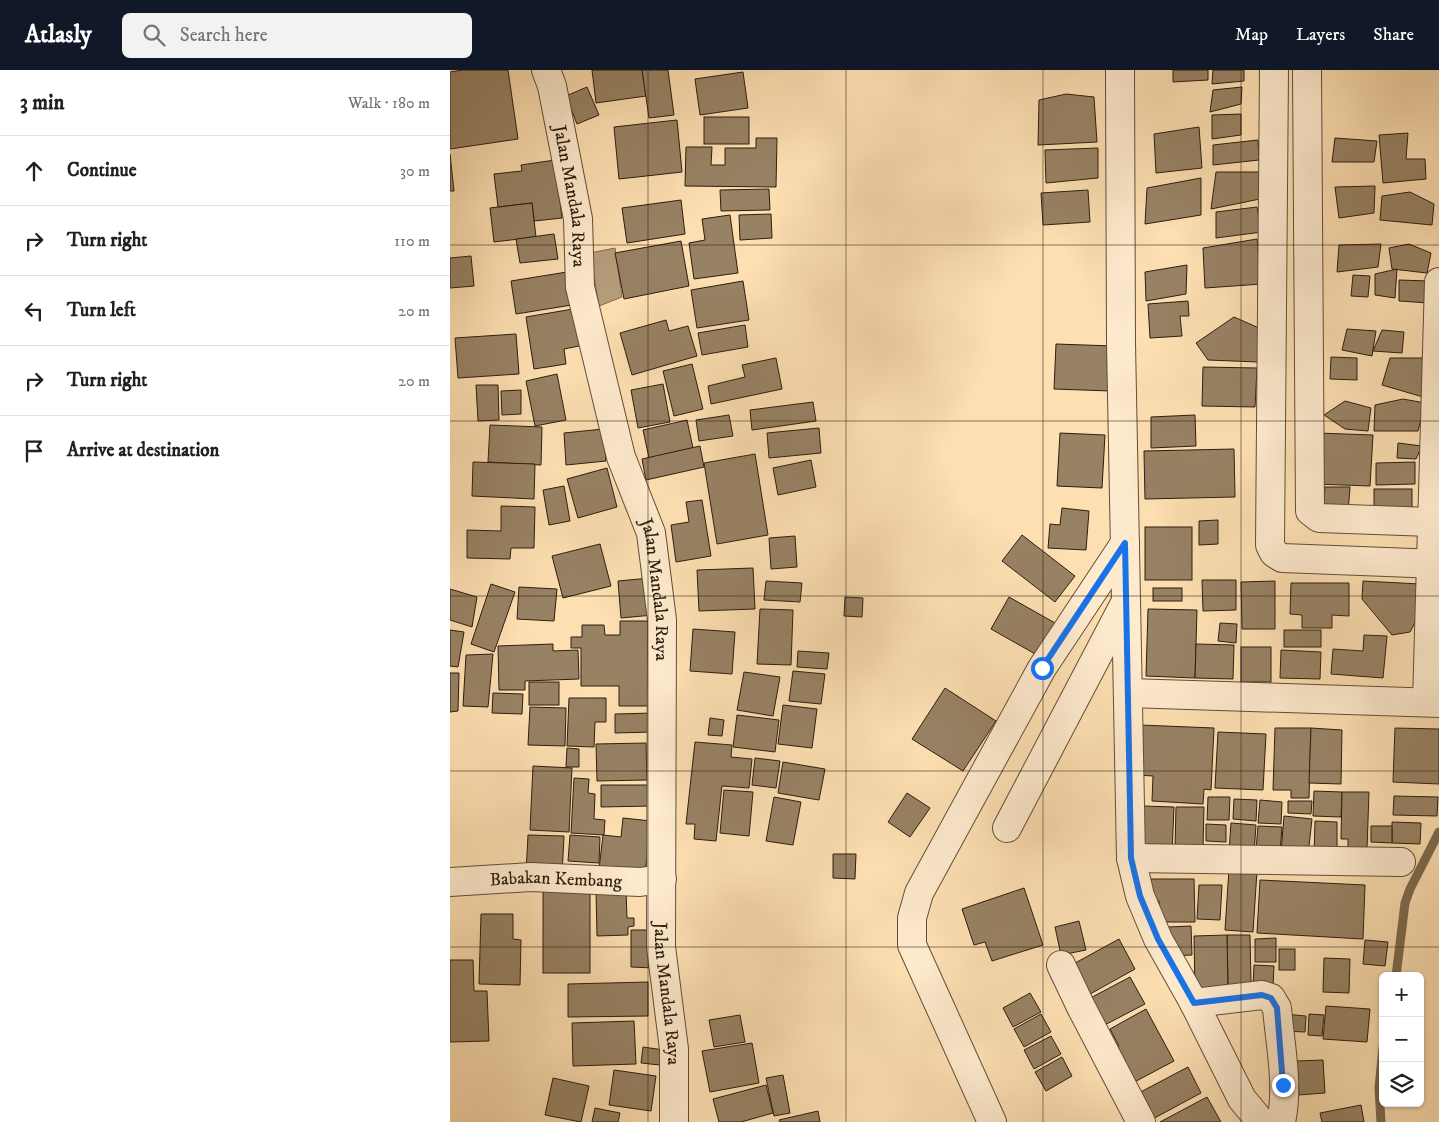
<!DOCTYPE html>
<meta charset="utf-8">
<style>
:root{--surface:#fff;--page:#f2f2f2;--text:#202124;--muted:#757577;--line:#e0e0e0;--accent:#111827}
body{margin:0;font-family:"IM FELL DW Pica",serif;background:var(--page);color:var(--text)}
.controls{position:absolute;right:15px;bottom:15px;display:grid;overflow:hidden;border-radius:8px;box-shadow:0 1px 4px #0004}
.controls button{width:45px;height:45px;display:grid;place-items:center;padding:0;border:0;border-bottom:1px solid var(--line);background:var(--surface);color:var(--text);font:25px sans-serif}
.stop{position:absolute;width:15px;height:15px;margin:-11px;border:4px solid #1a73e8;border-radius:50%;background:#fff}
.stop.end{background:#1a73e8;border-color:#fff;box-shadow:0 1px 5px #0008}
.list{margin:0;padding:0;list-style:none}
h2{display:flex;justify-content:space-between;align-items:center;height:65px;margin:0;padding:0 20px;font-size:21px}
h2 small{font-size:16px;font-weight:400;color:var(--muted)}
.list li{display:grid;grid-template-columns:32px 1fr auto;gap:15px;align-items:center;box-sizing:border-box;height:70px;padding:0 20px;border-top:1px solid var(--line)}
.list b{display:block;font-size:19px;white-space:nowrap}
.list em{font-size:16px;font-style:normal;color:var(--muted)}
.icon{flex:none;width:28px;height:28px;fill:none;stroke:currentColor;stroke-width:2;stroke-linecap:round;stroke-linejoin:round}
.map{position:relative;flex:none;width:989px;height:1052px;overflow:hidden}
header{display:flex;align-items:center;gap:30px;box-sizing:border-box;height:70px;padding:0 25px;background:var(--accent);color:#fff}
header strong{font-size:24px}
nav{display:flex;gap:28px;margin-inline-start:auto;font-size:18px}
.search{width:350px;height:45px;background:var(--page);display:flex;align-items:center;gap:12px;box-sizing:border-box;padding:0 18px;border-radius:8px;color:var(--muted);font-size:19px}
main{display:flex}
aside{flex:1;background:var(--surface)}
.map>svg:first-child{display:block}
.water{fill:#b69d7b;stroke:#7e6a50}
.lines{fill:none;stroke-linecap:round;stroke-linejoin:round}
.stream{stroke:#7e6a50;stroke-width:9}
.building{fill:#988264;stroke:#2b1e0f}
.minor-casing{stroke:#604e38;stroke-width:30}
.tertiary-casing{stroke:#604e38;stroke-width:30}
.minor{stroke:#feeacd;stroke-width:28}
.tertiary{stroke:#feeacd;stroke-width:28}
.route{stroke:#1a73e8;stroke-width:6}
.grid{fill:none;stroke:#2b1e0f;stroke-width:1;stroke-opacity:0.55}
.labels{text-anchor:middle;stroke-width:5;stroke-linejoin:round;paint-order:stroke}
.street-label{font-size:18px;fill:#2b1e0f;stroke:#feeacd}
</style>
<header>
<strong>Atlasly</strong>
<div class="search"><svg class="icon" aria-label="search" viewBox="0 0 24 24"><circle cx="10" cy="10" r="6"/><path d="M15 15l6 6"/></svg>Search here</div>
<nav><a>Map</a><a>Layers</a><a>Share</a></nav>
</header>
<main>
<aside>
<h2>3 min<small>Walk · 180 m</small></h2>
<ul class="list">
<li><svg class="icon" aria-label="ahead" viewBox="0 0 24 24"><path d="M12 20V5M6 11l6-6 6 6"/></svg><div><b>Continue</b></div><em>30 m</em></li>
<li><svg class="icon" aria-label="right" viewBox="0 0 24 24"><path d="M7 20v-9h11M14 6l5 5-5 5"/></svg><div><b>Turn right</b></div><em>110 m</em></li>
<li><svg class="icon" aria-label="left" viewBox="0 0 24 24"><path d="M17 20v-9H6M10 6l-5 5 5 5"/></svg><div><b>Turn left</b></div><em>20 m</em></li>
<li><svg class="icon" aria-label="right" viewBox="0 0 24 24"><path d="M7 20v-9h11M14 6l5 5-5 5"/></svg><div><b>Turn right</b></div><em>20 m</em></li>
<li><svg class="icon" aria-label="arrive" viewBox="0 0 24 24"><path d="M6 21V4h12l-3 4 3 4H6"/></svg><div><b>Arrive at destination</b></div></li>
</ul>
</aside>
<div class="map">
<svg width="989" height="1052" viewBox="0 0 989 1052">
<rect width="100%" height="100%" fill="#fddfb2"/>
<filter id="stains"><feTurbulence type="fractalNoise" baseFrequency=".004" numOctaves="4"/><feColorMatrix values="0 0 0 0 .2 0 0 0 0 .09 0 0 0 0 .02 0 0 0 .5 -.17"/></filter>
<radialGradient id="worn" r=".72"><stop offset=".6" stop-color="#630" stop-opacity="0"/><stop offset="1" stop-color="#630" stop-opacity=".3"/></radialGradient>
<path class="water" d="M165 178 172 227 149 236 140 183Z"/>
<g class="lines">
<g class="stream">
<path d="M946 906 955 833 960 819 989 762"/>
<path d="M931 1052 929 1018 933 978"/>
</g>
</g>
<g class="building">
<path d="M13 0H58L68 69 0 79V2Z"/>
<path d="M142 0H192L196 26 146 33Z"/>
<path d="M192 0H218L224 45 199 48Z"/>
<path d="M723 0H758V10L723 12Z"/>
<path d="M763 0H794V11L762 14Z"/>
<path d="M293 2 298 38 250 45 245 9Z"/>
<path d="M137 17 149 45 127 54 116 26Z"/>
<path d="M792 17 791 34 760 42 763 20Z"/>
<path d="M616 24 644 27 647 72 588 75 589 30Z"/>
<path d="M791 44V65L762 69V45Z"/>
<rect x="254" y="47" width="45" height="27"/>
<path d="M227 50 232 102 169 109 164 57Z"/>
<path d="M749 57 752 98 706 103 704 64Z"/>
<path d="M958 63 956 89H975L976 109 933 113 929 65Z"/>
<path d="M306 68H327L326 117 235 116 236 77H262L261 95H275V78H306Z"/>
<path d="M885 68 927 71 924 92H882Z"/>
<path d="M808 70 809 90 763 95V75Z"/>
<path d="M648 78V108L596 113 595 80Z"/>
<path d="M0 84 4 121H0Z"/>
<path d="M105 90 112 148 84 151 82 133 48 137 44 104 72 101 71 95Z"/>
<path d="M766 102H812L810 129 761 139Z"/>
<path d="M751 108V145L695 154 697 118Z"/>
<path d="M925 116 924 143 889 148 885 117Z"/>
<path d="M319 119 320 140 271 141 270 120Z"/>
<path d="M638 120 640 152 593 155 591 123Z"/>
<path d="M960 122 984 134 982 155 930 150 932 126Z"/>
<path d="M231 130 235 164 177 173 172 138Z"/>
<path d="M82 133 86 167 44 172 40 138Z"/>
<path d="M807 137 812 162 766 168V142Z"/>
<path d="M321 144 322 168 290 170 289 145Z"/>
<path d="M280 145 288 203 244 209 239 173 255 170 252 149Z"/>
<path d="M104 164 108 189 70 193 66 169Z"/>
<path d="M807 169 812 214 755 218 753 178Z"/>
<path d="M231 171 239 216 174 229 165 183Z"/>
<path d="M931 174 928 197 887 202 889 175Z"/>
<path d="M959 174 981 183 977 203 942 199 939 178Z"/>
<path d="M21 186 24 216 0 218V188Z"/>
<path d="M737 195 736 224 696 231 695 202Z"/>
<path d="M947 199 945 228 925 225V204Z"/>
<path d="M117 202 122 235 66 244 61 211Z"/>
<path d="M903 205 920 206 918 227 901 226Z"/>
<path d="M949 210 979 211V233L949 231Z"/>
<path d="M293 211 299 250 247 258 241 220Z"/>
<path d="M738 231 739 246H730L732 266 700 268 698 234Z"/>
<path d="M129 238 134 275 114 279 116 294 84 299 76 247Z"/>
<path d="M784 247 809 258 808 292 758 290 746 273Z"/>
<path d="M216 250 219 261 238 256 247 286 182 305 170 263Z"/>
<path d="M295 255 298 277 252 285 248 263Z"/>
<path d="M897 259 926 261 922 286 892 280Z"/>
<path d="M932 260 954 262 952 283 923 281Z"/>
<path d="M66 264 69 304 8 308 5 268Z"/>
<path d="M606 274 663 276 661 321 604 319Z"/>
<path d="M881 287 907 288V310L880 309Z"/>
<path d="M326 288 332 319 261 334 258 316 295 307 292 295Z"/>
<path d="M940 288H973V327L932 315Z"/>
<path d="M242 294 253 339 224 346 213 301Z"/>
<path d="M753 297 807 298 805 337 752 336Z"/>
<path d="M107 304 116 350 85 356 76 311Z"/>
<path d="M213 314 220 352 188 358 181 320Z"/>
<path d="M26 315H48L49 350 28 351Z"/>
<path d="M71 320V344L52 345 51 321Z"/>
<path d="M953 329 975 333 968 361H924L925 335Z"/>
<path d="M895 331 921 338 918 361 895 359 874 345Z"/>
<path d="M363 332 366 351 302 360 300 340Z"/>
<path d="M279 345 283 366 249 371 246 350Z"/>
<path d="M745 345 746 376 701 378V347Z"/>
<path d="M237 350 243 378 199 388 193 360Z"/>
<path d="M40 355 92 357 91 395 38 392Z"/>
<path d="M369 358 371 383 319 388 317 363Z"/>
<path d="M153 359 156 391 116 395 114 363Z"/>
<path d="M610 363 655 365 652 418 607 416Z"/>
<path d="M868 363 923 365 920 416 865 414Z"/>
<path d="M948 373 972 376 966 389 947 388Z"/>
<path d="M250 376 254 397 196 410 192 389Z"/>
<path d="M784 379 785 427 695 429 694 381Z"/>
<path d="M305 384 318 465 267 474 254 393Z"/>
<path d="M361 390 366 417 328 425 323 398Z"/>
<path d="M23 392 85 394 84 429 22 426Z"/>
<path d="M965 392V414L926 415V393Z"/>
<path d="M157 398 167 437 128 448 117 409Z"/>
<path d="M114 416 120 451 99 455 93 420Z"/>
<path d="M875 417H900L898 443H873Z"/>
<rect x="924" y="419" width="38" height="28"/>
<path d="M252 430 261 486 226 492 221 455 239 452 236 432Z"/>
<path d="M51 436 85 437 84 478H61L60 489 17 488V460L51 461Z"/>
<path d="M612 438 639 441 636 480 598 478 600 454 610 455Z"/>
<path d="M768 450V474L749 475V451Z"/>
<rect x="695" y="457" width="47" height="53"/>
<path d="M572 465 625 506 605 532 552 491Z"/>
<path d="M345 466 347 497 321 499 319 468Z"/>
<path d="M150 474 161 516 113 528 102 486Z"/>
<path d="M303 498 305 539 249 541 247 500Z"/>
<path d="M200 508 203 545 171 548 168 511Z"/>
<path d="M752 510H786V540L753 541Z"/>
<path d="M316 511 352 513 350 532 314 530Z"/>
<path d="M825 511V559H792L791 512Z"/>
<path d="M913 511 970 514 976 532 960 562 942 565 912 529Z"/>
<path d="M841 513H899V546L882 545V558H852V545L840 544Z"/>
<path d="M41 514 65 522 44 582 21 574Z"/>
<path d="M69 517 107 519 104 551 67 549Z"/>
<rect x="703" y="518" width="29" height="13"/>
<path d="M0 519 27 527 22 557 0 550Z"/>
<path d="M395 527 413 528 412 547 394 546Z"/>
<path d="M559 527 605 553 587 585 541 559Z"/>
<path d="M310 539 343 540 341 595 307 594Z"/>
<path d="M698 539 747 540 745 608 696 606Z"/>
<path d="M170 551H209V636H169V616H131V578H121V567H132V555H154L155 565H170Z"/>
<path d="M770 553 787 554 786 573 768 571Z"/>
<path d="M243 559 285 562 282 604 240 601Z"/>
<path d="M0 560 14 562 8 597 0 596Z"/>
<rect x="834" y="560" width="37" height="17"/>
<path d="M914 565 937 566 933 608 881 604 883 579 913 581Z"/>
<path d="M103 574V581L128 580 129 609 75 611V620H49L48 576Z"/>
<path d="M746 574 784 575 783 609 745 608Z"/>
<rect x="791" y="577" width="30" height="35"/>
<path d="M831 580 871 582 870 609 830 608Z"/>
<path d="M348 581 379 583 377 599 347 597Z"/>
<path d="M43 584 38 637 13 636 16 585Z"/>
<path d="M343 601 375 604 371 634 339 631Z"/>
<path d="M294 602 330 607 323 646 287 640Z"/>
<path d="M0 603H9L8 641 0 642Z"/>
<rect x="79" y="612" width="30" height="23"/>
<path d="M495 618 546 651 513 701 462 669Z"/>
<path d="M43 623 73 624 72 644 42 643Z"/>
<path d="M119 628H156V652H145L144 677 117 676Z"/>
<path d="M333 635 367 639 362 678 328 674Z"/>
<path d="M80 637 116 638 115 676 78 675Z"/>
<path d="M204 643V662L165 663V644Z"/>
<path d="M287 645 329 650 325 682 283 677Z"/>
<path d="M260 648 274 650 272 666 258 665Z"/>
<path d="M690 655 764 658 761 720 754 719 753 734 702 731 703 706 687 705Z"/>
<path d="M825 658H861L859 728H841V720H823Z"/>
<path d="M861 658 892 660 891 714 859 713Z"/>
<path d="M945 658 989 659V714L943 712Z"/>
<path d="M768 662 816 664 813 720 765 718Z"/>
<path d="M245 672 282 675 281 687 302 689 299 718 272 716 266 771 244 769 245 754H236Z"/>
<path d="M196 673 197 710 147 711 146 674Z"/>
<path d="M117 678 129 679V697H116Z"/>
<path d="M305 688 330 691 326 718 302 715Z"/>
<path d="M333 692 375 699 369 730 328 723Z"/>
<path d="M83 696 122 698 119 762 80 760Z"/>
<path d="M124 708 139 709 138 723 145 724 144 749 155 750 154 765 121 763Z"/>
<path d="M151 715H201V736L151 737Z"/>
<path d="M274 720 303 722 299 766 270 763Z"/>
<path d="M864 721 892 722 891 747 863 746Z"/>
<path d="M892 722H919L917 779H898V769H891Z"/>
<path d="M457 723 480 738 460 767 438 752Z"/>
<path d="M944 726 988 727 987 746 943 745Z"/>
<path d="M324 727 351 732 343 775 316 771Z"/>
<path d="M758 727H780L779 750H757Z"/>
<path d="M784 729 807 730 806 751 783 749Z"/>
<path d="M810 730 832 732 831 754 808 753Z"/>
<path d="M838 731H862L861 744 838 743Z"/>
<path d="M693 736 724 737 722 783 692 782Z"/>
<path d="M726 737H754L753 779H725Z"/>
<path d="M834 746 862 749 858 785 831 782Z"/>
<path d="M173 748 201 751 195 804 149 799 153 765 171 767Z"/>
<path d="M865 751 887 752V787H864Z"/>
<path d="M942 752 971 753 970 774 942 773Z"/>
<path d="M781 753 806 755 804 784 779 782Z"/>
<path d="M756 754 776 755V772L756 771Z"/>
<path d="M808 756 832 757 830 782 806 780Z"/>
<path d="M921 756H942V773L921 772Z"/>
<path d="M78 765 114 766 112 805 76 803Z"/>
<path d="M120 765 150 767 149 793 118 791Z"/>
<path d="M383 784H406L405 809 383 808Z"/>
<path d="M779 799 807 801 803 862 775 860Z"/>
<path d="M694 809H744L745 852H710L709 831H694Z"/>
<path d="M810 810 915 815 913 869 807 863Z"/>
<path d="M749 815H772L770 850 747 849Z"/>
<path d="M574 818 593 875 542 891 535 872 524 875 512 839Z"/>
<path d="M176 819 177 848H184V856L178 857V865L147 866 146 820Z"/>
<rect x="93" y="820" width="47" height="83"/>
<path d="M31 844H63V869L71 870 70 915 29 914Z"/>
<path d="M629 851 636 880 611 885 605 857Z"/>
<path d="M741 856 742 885 719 886 718 857Z"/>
<path d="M181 860H203V898L181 897Z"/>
<path d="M777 865H800L801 914 778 915Z"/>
<path d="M777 865 778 924 745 925 744 866Z"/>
<path d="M826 868V892H805V869Z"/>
<path d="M669 869 685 899 633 928 616 898Z"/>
<path d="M915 870 938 872 935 896 913 894Z"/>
<rect x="829" y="879" width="16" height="21"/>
<path d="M874 888 900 889 899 923 873 922Z"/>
<path d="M0 890H23L24 921H37L39 971 0 972Z"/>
<path d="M804 895 824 896 823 918 803 917Z"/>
<path d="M680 907 695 934 645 960 631 933Z"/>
<path d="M198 912V946L118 947V914Z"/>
<path d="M580 923 591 942 563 957 553 938Z"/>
<path d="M876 936 920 939 917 972 873 969Z"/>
<path d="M696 939 724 991 675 1017 657 983 669 976 660 959Z"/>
<path d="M591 944 601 962 574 977 564 959Z"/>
<path d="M834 944 856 946 855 962 833 961Z"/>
<path d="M859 944 874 945 872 966 858 965Z"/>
<path d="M290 945 295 972 264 977 259 950Z"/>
<path d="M184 951 186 994 123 996 122 953Z"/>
<path d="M601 966 611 984 584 999 574 980Z"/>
<path d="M302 973 309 1013 260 1022 252 981Z"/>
<path d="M193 977 221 981 219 996 191 993Z"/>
<path d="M612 987 622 1006 596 1021 585 1002Z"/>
<path d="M873 990 875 1023 849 1025 847 991Z"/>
<path d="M738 997 751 1023 697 1052 683 1026Z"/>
<path d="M164 1000 206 1006 201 1041 159 1035Z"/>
<path d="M333 1005 340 1043 324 1046 316 1008Z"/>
<path d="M103 1008 139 1016 131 1052 95 1045Z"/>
<path d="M316 1015 323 1043 291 1052H269L263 1029Z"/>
<path d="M757 1027 771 1052H710Z"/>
<path d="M911 1035 914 1052H872L870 1043Z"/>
<path d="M145 1038 170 1043 168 1052H142Z"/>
<path d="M368 1041 370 1052H330L329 1050Z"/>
</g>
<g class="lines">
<defs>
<g id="minor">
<path d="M670 0 671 273 681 788 690 826 708 869 744 933 792 1029 811 1052"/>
<path d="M824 0 820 475 824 483 832 488 989 494"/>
<path d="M857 0 860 441 869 448 981 452"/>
<path d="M678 623 989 633"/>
<path d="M977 632 989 212"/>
<path d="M557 758 675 533"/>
<path d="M681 788 951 792"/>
<path id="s1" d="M0 812 81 807 190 812 212 809"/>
<path d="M611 895 631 937 691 1052"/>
<path d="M744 933 812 925 821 928 827 938C830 974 839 1016 831 1052"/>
<path d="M542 1052 462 875V848L469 823 592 598 675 473"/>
</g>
<g id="tertiary">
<path id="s2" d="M96 0 102 16 128 149 130 217 171 387 201 463 212 550 211 877 224 979V1052"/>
</g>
</defs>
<use href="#minor" class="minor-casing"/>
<use href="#tertiary" class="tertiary-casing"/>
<use href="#minor" class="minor"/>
<use href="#tertiary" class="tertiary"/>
</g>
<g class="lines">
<path class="route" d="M592 598 675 473 681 788 690 826 708 869 744 933 812 925 821 928 827 938 833 1015"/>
</g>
<path class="grid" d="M198 0V1052M396 0V1052M593 0V1052M791 0V1052M0 175H989M0 351H989M0 526H989M0 701H989M0 877H989"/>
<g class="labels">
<g class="street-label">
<text dy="6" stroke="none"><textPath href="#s2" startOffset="129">Jalan Mandala Raya</textPath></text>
<text dy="6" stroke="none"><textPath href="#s2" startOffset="534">Jalan Mandala Raya</textPath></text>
<text dy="6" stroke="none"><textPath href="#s1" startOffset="106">Babakan Kembang</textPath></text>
<text dy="6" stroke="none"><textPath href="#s2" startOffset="939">Jalan Mandala Raya</textPath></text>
</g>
</g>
<rect width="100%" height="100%" filter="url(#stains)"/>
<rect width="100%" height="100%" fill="url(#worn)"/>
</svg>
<div class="controls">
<button>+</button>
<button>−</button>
<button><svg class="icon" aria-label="layers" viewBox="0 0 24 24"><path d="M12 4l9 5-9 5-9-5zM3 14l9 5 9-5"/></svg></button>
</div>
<div class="stop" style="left:592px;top:598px"></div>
<div class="stop end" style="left:833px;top:1015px"></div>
</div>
</main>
